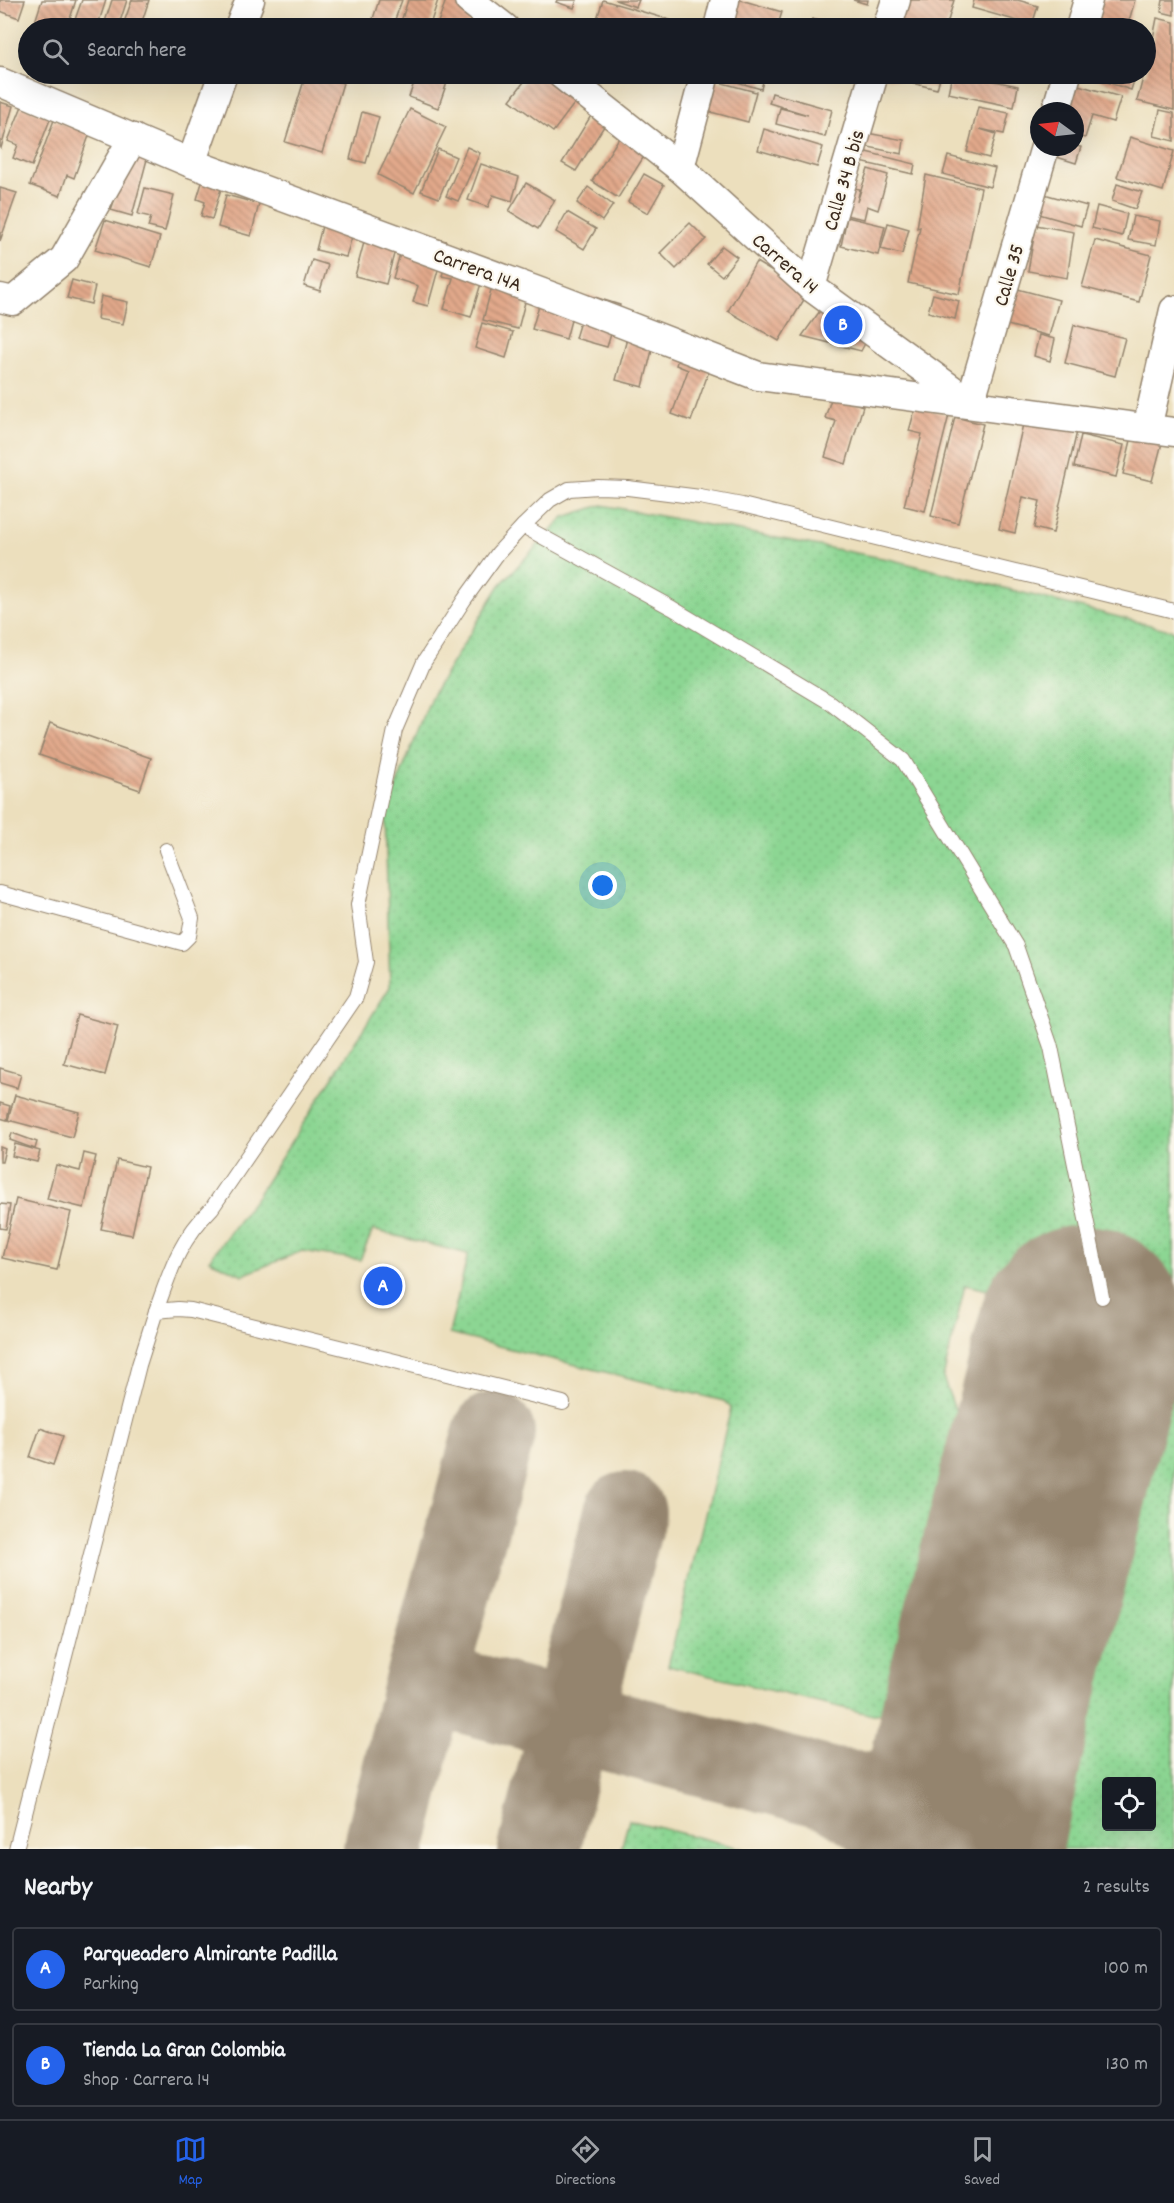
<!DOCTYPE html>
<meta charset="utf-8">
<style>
:root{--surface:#171b24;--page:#20242c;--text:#f1f3f6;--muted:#9ea1a6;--line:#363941;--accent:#2563eb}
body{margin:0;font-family:Dekko,sans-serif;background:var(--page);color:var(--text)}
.controls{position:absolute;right:18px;bottom:18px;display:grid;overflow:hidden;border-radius:6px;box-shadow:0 6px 24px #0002}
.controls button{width:54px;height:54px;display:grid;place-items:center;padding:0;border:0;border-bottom:2px solid var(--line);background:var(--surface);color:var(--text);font:30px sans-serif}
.compass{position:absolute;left:1030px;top:102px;width:54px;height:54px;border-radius:50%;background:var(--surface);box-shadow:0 6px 24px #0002;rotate:285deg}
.you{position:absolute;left:603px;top:886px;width:21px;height:21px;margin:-15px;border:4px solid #fff;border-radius:50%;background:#1a73e8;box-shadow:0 0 0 9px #1a73e833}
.badge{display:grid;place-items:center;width:39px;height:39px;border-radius:50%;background:var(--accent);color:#fff;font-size:20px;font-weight:700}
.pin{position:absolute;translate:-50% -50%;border:3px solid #fff;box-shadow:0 2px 6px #0006}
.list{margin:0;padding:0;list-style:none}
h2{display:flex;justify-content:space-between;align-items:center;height:78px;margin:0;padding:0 24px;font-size:26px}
h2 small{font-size:20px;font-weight:400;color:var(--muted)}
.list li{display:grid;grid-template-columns:39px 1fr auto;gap:18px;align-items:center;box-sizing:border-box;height:84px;margin:0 12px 12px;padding:0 12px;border:2px solid var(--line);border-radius:6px}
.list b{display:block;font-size:22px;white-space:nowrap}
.list p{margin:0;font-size:20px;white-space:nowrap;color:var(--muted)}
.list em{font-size:20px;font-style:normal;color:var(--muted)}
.icon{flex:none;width:33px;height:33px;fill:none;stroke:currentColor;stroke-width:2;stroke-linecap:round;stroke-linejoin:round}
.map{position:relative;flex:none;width:1174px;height:1849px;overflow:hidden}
.search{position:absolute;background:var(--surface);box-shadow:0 6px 24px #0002;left:18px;right:18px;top:18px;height:66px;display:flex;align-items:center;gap:15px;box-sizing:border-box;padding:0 21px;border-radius:33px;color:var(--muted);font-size:22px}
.sheet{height:270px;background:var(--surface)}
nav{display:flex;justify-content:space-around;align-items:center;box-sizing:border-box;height:84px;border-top:2px solid var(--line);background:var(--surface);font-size:16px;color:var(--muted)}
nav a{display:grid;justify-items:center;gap:3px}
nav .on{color:var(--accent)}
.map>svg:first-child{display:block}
.grass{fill:url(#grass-dots);stroke:#648058;stroke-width:1.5;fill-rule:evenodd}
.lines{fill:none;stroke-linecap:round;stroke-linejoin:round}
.taxiway{stroke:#94846e;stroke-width:82}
.runway{stroke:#94846e;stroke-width:208}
.building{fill:url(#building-back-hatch)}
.lane-casing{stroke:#94846e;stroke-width:16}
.street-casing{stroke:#94846e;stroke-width:31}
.lane{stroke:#fff;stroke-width:14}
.street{stroke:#fff;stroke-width:28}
.labels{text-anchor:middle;stroke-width:4.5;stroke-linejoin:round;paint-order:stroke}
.street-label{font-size:21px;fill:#3b2a1e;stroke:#fbf7ec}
</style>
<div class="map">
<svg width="1174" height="1849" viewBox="0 0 1174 1849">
<defs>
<pattern id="grass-dots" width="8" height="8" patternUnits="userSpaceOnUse" patternTransform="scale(1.5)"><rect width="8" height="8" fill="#8cd693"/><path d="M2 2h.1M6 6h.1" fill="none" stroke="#7ab87e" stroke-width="1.8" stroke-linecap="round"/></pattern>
<pattern id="building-back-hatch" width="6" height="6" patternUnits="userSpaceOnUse" patternTransform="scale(1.5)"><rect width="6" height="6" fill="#e2a98b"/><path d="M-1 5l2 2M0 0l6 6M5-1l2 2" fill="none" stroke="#b88a71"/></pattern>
</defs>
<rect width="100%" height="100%" fill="#fbf7ec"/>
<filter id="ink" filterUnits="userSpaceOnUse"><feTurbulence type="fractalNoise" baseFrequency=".0167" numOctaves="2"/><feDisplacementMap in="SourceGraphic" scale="12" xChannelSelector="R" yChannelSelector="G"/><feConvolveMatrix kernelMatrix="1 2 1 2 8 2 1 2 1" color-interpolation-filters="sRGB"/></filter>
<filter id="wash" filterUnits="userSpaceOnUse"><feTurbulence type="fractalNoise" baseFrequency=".008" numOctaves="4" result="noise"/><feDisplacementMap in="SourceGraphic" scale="24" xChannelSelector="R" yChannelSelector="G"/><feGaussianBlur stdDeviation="1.35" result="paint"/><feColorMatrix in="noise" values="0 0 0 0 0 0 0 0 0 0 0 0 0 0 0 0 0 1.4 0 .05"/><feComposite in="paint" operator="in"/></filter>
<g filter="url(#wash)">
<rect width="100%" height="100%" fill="#ecdfbd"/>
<g class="grass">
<path d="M602 505 893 560 1174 631V1849H1024L1147 1326 965 1285 943 1378 973 1457 917 1688 899 1707 873 1715 668 1666 731 1408 724 1401 449 1334 468 1254 373 1230 360 1260 302 1251 243 1275 209 1260 257 1196 390 987 385 815 431 697 500 585 564 517ZM1106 1782H1152V1826H1106Z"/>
<path d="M629 1820 744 1849H745H621Z"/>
</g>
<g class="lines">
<g class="taxiway">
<path d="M425 1682 832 1789C864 1807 883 1820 906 1849"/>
<path d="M592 1725 580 1711 577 1698 625 1513"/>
<path d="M832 1789C883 1793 926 1799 962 1754 975 1738 982 1713 990 1695"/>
<path d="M384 1849 425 1682 494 1433"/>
<path d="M539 1849 564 1748C570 1734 577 1728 592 1725"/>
</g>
<path class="runway" d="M957 1849 990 1695 1083 1329"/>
</g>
<g id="blocks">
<g class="building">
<path d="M0 0H25L19 18 0 11Z"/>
<path d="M42 0H76L67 28H33Z"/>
<path d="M82 0H106L97 28H72Z"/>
<path d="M112 0H127L118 28H103Z"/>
<path d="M132 0H149L140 28H122Z"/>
<path d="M379 0H402L392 28H370Z"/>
<path d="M408 0H438L429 28H399Z"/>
<path d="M446 0H464L476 5 468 28H436Z"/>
<path d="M557 0H577L574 8 556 2Z"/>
<path d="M603 0 670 20 667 28H594Z"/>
<path d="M615 0H639L636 7Z"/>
<path d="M733 0H741L782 12 777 28H730Z"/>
<path d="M853 0H868L867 4Z"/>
<path d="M901 0H954L946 28H893Z"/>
<path d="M974 0H1018L1038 6 1032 25 972 8Z"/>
<path d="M1090 0H1135L1127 28 1085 17Z"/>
<path d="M1163 0H1174V15L1161 12Z"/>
<path d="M1157 18 1174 22V110L1137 101 1144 74H1146Z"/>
<path d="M812 19 844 28H809Z"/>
<path d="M991 20 1027 28H989Z"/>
<path d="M306 74H314L343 83 322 153 285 142Z"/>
<path d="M417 74H450L438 108 409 97Z"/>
<path d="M530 74H541L577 100 553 132 510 100Z"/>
<path d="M710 74H765L761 89Z"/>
<path d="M806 74H825L824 79Z"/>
<path d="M882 74H941L937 89 882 76Z"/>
<path d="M952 74H962L1018 86 1014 107 948 93Z"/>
<path d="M1082 74H1136L1131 90Z"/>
<path d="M704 78 756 92 748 122 696 108Z"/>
<path d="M1064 81 1121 97 1113 122 1092 116 1085 138 1075 136V111H1056Z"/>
<path d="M772 93 832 110 825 137 776 124 780 108 808 115 769 103Z"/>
<path d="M0 102 13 106 1 148 0 147Z"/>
<path d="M22 106 51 117 32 166 13 158 18 145 8 141Z"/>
<path d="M978 107 1009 113 1004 134 980 129 996 134 989 158 967 152Z"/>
<path d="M410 109 446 127 414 193 378 175Z"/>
<path d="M1160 110 1174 113V141L1154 136Z"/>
<path d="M362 112 379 117 366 163 350 159Z"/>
<path d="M592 114 606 123 576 171 562 163Z"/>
<path d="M54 120 90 133 74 178 67 175 60 196 30 185Z"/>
<path d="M764 129 823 147 817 167 758 150Z"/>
<path d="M862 132 904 140 902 154 859 145Z"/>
<path d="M622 133 648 150 618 198 592 181Z"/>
<path d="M1130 137 1174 151 1163 191 1117 177Z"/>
<path d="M119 139 150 148 132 216 111 210 115 198Z"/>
<path d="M1075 146 1081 147 1076 163 1047 154 1049 147Z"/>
<path d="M467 147 480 153 458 201 446 196Z"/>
<path d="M438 149 456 157 439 198 421 191Z"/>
<path d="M854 149 915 164 913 174 852 160Z"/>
<path d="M948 156 995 168 990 187 943 174Z"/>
<path d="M481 164 519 177 512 201 493 195 488 207 468 200Z"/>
<path d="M868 169 888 175 878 210 867 206 864 219 831 212 836 185 860 189 857 202Z"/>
<path d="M644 174 664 185 648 213 628 202Z"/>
<path d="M926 175 981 188 959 294 908 283 920 227 917 228Z"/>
<path d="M204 176 223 182 212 219 201 216 205 202 197 199Z"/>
<path d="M526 183 555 200 538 229 509 211Z"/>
<path d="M1117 184 1142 192 1135 209 1112 201Z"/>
<path d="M588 187 613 205 602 221 577 203Z"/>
<path d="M0 188 17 193 0 241Z"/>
<path d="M145 188 174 195 165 231 148 227 151 217 138 214Z"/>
<path d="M1037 192 1087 206 1081 226 1032 212Z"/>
<path d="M226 195 259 204 251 236 218 227Z"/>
<path d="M1097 206 1127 214 1122 236 1092 228Z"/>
<path d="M567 212 596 229 584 249 556 232Z"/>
<path d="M1133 216 1160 221 1156 245 1128 240Z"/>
<path d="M847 217 885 226 878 255 841 246Z"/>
<path d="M105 220 160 237 151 267 95 250Z"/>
<path d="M370 220 401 228 386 284 355 276Z"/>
<path d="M323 222 354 230 346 257 316 250Z"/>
<path d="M690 223 706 239 676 269 660 253Z"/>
<path d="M888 223 909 229 902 254 881 249Z"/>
<path d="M1036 225 1074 232 1067 278 1028 271Z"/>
<path d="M407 230 446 241 428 306 413 302 418 286 393 278Z"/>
<path d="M1095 240 1151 255 1139 302 1082 287Z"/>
<path d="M722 246 737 257 722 276 707 264Z"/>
<path d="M449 252 487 263 471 317 444 309 453 278 442 276Z"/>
<path d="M312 260 328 265 320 291 304 286Z"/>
<path d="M756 262 808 293 779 341 728 311Z"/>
<path d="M496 271 531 279 518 329 483 320Z"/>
<path d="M72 280 95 286 91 304 67 298Z"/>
<path d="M1010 287 1059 300 1049 336 1000 323Z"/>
<path d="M933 294 959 301 955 319 928 312Z"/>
<path d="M542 295 575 305 566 339 532 329Z"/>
<path d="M588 295 620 305 607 347 575 338Z"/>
<path d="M101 296 128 302 123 324 97 319Z"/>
<path d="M827 301 871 332 861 351 802 336Z"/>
<path d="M482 323 513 332 506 358 475 348Z"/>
<path d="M1074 325 1125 338 1115 376 1065 363Z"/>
<path d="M629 331 655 338 643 387 616 380Z"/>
<path d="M1039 335 1055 339 1050 361 1034 356Z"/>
<path d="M681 349 713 360 691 421 672 414 688 370 676 365Z"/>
<path d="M832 396 863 406 846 464 825 457 836 421 825 418Z"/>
<path d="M916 406 949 415 925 511 904 506 922 434 909 431Z"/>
<path d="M1026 411 1079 423 1053 533 1034 528 1040 501 1023 497 1015 533 999 529Z"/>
<path d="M955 417 983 424 958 523 931 516Z"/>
<path d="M1081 435 1124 445 1116 477 1074 467Z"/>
<path d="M1132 436 1162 443 1152 481 1123 474Z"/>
<path d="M50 723 151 758 140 790 39 755Z"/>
<path d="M77 1015 118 1026 105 1075 64 1064Z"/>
<path d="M0 1068 21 1074 17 1088 0 1083Z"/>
<path d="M15 1095 79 1112 72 1137 8 1120Z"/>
<path d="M0 1103 10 1106 7 1120 0 1118Z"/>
<path d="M12 1133 37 1142 35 1149 10 1140Z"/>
<path d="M15 1144 40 1151 37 1162 12 1156Z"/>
<path d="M0 1147 5 1149 2 1162H0Z"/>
<path d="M84 1153 96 1156 84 1208 47 1199 56 1165 80 1171Z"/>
<path d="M117 1160 147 1167 132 1235 101 1229Z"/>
<path d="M16 1199 71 1212 57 1270 2 1258Z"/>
<path d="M0 1204 10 1205 6 1229 0 1228Z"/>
<path d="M40 1428 63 1436 53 1465 30 1457Z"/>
</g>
</g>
</g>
<g filter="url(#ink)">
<use href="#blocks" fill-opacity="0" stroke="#94846e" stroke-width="1.5"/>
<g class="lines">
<defs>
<g id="lane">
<path d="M523 526 672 608 829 702 903 760 1016 946 1051 1047 1102 1297"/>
<path d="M0 893 182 943 189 936 192 918 166 850"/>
<path d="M156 1311C171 1269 179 1241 212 1208L356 997 366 962 358 905 395 730 424 662 464 600 498 553 523 526 550 500 569 489 598 487 628 488 700 497 742 505 1174 611"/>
<path d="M16 1849 139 1365 156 1311 178 1309 191 1310 563 1403"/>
</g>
<g id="street">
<path d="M469 0 505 28"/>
<path d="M239 28 250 0"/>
<path d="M718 28 725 0"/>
<path d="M887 28 896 0"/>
<path d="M1080 28 1088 0"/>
<path d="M561 74 680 168 811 287 969 402"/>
<path d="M0 82 191 163 556 298 758 376 1174 432"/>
<path d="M1056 111 1067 74"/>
<path d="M191 163 223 74"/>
<path d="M680 168 705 74"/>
<path d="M811 287 874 74"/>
<path d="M0 298 13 301 64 259 133 138"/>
<path d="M970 403 1045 147"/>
<path d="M1147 428 1174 310"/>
</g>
</defs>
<use href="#lane" class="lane-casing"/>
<use href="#street" class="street-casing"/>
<use href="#lane" class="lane"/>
<use href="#street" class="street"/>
</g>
</g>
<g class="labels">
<g class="street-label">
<text transform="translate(843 180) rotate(-74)" y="7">Calle 34 B bis</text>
<text transform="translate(786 263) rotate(41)" y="7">Carrera 14</text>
<text transform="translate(478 269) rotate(20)" y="7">Carrera 14A</text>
<text transform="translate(1008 275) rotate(-74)" y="7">Calle 35</text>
</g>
</g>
</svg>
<div class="controls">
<button><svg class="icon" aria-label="locate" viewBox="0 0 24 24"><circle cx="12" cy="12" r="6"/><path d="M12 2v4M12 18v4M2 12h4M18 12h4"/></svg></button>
</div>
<svg class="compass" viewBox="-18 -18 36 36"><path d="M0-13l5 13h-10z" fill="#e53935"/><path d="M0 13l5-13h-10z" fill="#9ea1a6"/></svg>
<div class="you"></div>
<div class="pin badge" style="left:383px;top:1286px">A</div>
<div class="pin badge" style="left:843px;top:325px">B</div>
<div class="search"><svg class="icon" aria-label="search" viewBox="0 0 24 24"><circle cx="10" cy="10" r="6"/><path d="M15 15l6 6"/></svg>Search here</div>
</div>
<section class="sheet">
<h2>Nearby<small>2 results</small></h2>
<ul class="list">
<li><span class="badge">A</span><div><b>Parqueadero Almirante Padilla</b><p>Parking</p></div><em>100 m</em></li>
<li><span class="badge">B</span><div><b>Tienda La Gran Colombia</b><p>Shop · Carrera 14</p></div><em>130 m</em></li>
</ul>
</section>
<nav>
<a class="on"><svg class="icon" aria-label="map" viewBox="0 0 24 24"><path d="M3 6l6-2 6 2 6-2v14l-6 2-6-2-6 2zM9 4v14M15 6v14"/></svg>Map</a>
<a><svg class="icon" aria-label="directions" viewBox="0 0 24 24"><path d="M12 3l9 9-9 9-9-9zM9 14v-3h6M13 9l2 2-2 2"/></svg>Directions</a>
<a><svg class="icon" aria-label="saved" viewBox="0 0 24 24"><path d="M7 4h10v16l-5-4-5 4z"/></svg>Saved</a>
</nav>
